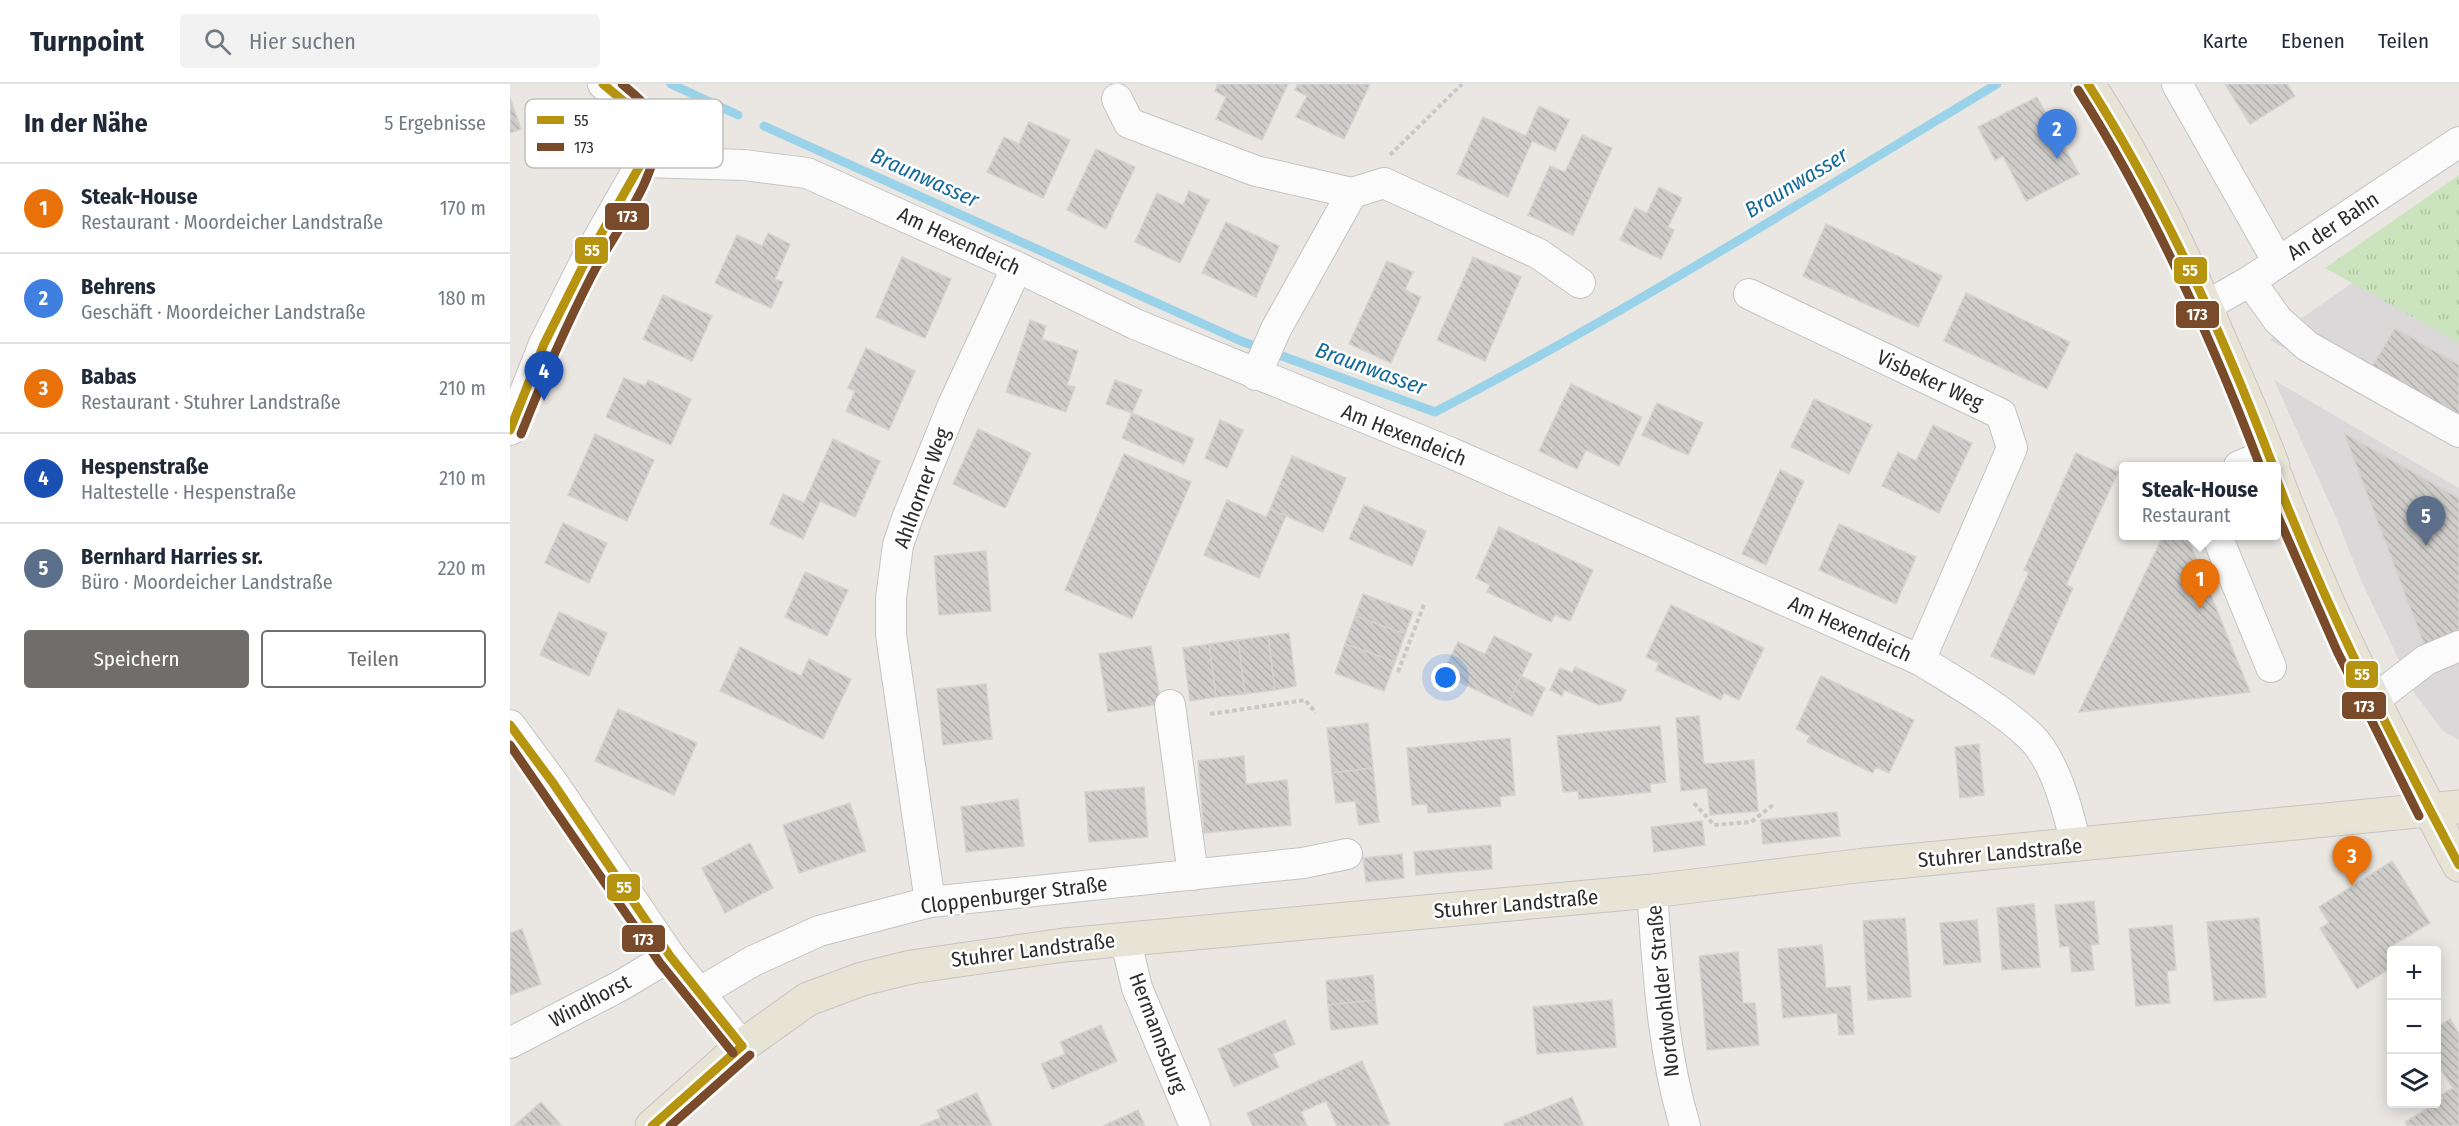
<!DOCTYPE html>
<html lang="de">
<meta charset="utf-8">
<style>
:root{--surface:#fff;--page:#f2f2f3;--text:#1f2937;--muted:#747a83;--line:#e0e1e3;--accent:#6f6e6d}
body{margin:0;font-family:"Fira Sans Condensed",sans-serif;background:var(--page);color:var(--text)}
.controls{position:absolute;right:18px;bottom:18px;display:grid;overflow:hidden;border-radius:6px;box-shadow:0 3px 15px #0003}
.controls button{width:54px;height:54px;display:grid;place-items:center;padding:0;border:0;border-bottom:2px solid var(--line);background:var(--surface);color:var(--text);font:30px sans-serif}
.you{position:absolute;left:936px;top:594px;width:21px;height:21px;margin:-15px;border:4px solid #fff;border-radius:50%;background:#1a73e8;box-shadow:0 0 0 9px #1a73e833}
.badge{display:grid;place-items:center;width:39px;height:39px;border-radius:50%;background:var(--accent);color:#fff;font-size:20px;font-weight:700}
.pin{position:absolute;translate:-50% -50px;filter:drop-shadow(0 2px 3px #0008)}
.pin::after{content:'';position:absolute;top:32px;width:21px;height:18px;background:inherit;clip-path:polygon(0 0,100% 0,50% 100%)}
.popup{position:absolute;left:1609px;top:378px;width:162px;height:78px;box-sizing:border-box;display:grid;place-content:center;border-radius:6px;background:var(--surface);filter:drop-shadow(0 2px 4px #0005);font-size:20px;white-space:nowrap;color:var(--muted)}
.popup b{font-size:22px;color:var(--text)}
.popup::after{content:'';position:absolute;left:50%;top:100%;margin-left:-12px;border:12px solid transparent;border-top-color:var(--surface)}
.list{margin:0;padding:0;list-style:none}
h2{display:flex;justify-content:space-between;align-items:center;height:78px;margin:0;padding:0 24px;font-size:26px}
h2 small{font-size:20px;font-weight:400;color:var(--muted)}
.list li{display:grid;grid-template-columns:39px 1fr auto;gap:18px;align-items:center;box-sizing:border-box;height:90px;padding:0 24px;border-top:2px solid var(--line)}
.list b{display:block;font-size:22px;white-space:nowrap}
.list p{margin:0;font-size:20px;white-space:nowrap;color:var(--muted)}
.list em{font-size:20px;font-style:normal;color:var(--muted)}
.actions{display:flex;gap:12px;padding:18px 24px}
.actions a{flex:1;padding:14px 0;border:2px solid var(--accent);border-radius:6px;text-align:center;font-size:21px;color:var(--accent)}
.actions .main{background:var(--accent);color:#fff}
.icon{flex:none;width:33px;height:33px;fill:none;stroke:currentColor;stroke-width:2;stroke-linecap:round;stroke-linejoin:round}
.map{position:relative;flex:none;width:1949px;height:1042px;overflow:hidden}
header{display:flex;align-items:center;gap:36px;box-sizing:border-box;height:84px;padding:0 30px;background:var(--surface);border-bottom:2px solid var(--line)}
header strong{font-size:28px}
nav{display:flex;gap:33px;margin-inline-start:auto;font-size:21px}
.search{width:420px;height:54px;background:var(--page);display:flex;align-items:center;gap:15px;box-sizing:border-box;padding:0 21px;border-radius:6px;color:var(--muted);font-size:22px}
main{display:flex}
aside{flex:1;background:var(--surface)}
.map>svg:first-child{display:block}
.industrial{fill:#dbd8da}
.grass{fill:url(#grass-tufts)}
.lines{fill:none;stroke-linecap:round;stroke-linejoin:round}
.stream{stroke:#9ad3e9;stroke-width:9}
.building{fill:url(#building-back-hatch);stroke:#d5d3cf;stroke-width:1.5}
.minor-casing{stroke:#c4c3c3;stroke-width:32}
.major-casing{stroke:#c6c4c3;stroke-width:35}
.path{stroke:#c8c8c8;stroke-width:4;stroke-dasharray:4.5 3;stroke-linecap:butt}
.minor{stroke:#fcfbfb;stroke-width:30}
.major{stroke:#e7e3d5;stroke-width:33}
.bus-1-casing{stroke:#fff;stroke-width:14}
.bus-2-casing{stroke:#fff;stroke-width:14}
.bus-1{stroke:#b69410;stroke-width:9}
.bus-2{stroke:#7a4b2a;stroke-width:9}
.labels{text-anchor:middle;stroke-width:5;stroke-linejoin:round;paint-order:stroke}
.street-label{font-size:21px;fill:#2d2d2d;stroke:#fff}
.water-label{font-size:22px;font-style:italic;fill:#13699a;stroke:#fff}
.key{fill:#fff;stroke:#c0c0c0;stroke-width:1.5}
.key-label{font-size:16px;fill:#2d2d2d}
.line-badge{stroke:#fff;stroke-width:2}
.badge-label{font-size:16px;text-anchor:middle;font-weight:bold;fill:#fff}
</style>
<header>
<strong>Turnpoint</strong>
<div class="search"><svg class="icon" aria-label="search" viewBox="0 0 24 24"><circle cx="10" cy="10" r="6"/><path d="M15 15l6 6"/></svg>Hier suchen</div>
<nav><a>Karte</a><a>Ebenen</a><a>Teilen</a></nav>
</header>
<main>
<aside>
<h2>In der Nähe<small>5 Ergebnisse</small></h2>
<ul class="list">
<li><span class="badge" style="background:#e8710a">1</span><div><b>Steak-House</b><p>Restaurant · Moordeicher Landstraße</p></div><em>170 m</em></li>
<li><span class="badge" style="background:#3f7fe0">2</span><div><b>Behrens</b><p>Geschäft · Moordeicher Landstraße</p></div><em>180 m</em></li>
<li><span class="badge" style="background:#e8710a">3</span><div><b>Babas</b><p>Restaurant · Stuhrer Landstraße</p></div><em>210 m</em></li>
<li><span class="badge" style="background:#1a4fb4">4</span><div><b>Hespenstraße</b><p>Haltestelle · Hespenstraße</p></div><em>210 m</em></li>
<li><span class="badge" style="background:#5c6f8a">5</span><div><b>Bernhard Harries sr.</b><p>Büro · Moordeicher Landstraße</p></div><em>220 m</em></li>
</ul>
<div class="actions"><a class="main">Speichern</a><a>Teilen</a></div>
</aside>
<div class="map">
<svg width="1949" height="1042" viewBox="0 0 1949 1042">
<defs>
<pattern id="grass-tufts" width="24" height="20" patternUnits="userSpaceOnUse" patternTransform="scale(1.5)"><rect width="24" height="20" fill="#cce4be"/><path d="M3 7l-1-3M5 7V3M7 7l1-3M15 17l-1-3M17 17v-4M19 17l1-3" fill="none" stroke="#b0c4a4"/></pattern>
<pattern id="building-back-hatch" width="6" height="6" patternUnits="userSpaceOnUse" patternTransform="scale(1.5)"><rect width="6" height="6" fill="#cfcdca"/><path d="M-1 5l2 2M0 0l6 6M5-1l2 2" fill="none" stroke="#b2b0ae"/></pattern>
</defs>
<rect width="100%" height="100%" fill="#eae7e3"/>
<g class="industrial">
<path d="M1949 125V363L1760 256Z"/>
<path d="M1764 296 1949 404V656L1933 647 1905 610 1850 494 1828 438Z"/>
</g>
<path class="grass" d="M1949 91V259L1815 184Z"/>
<g class="lines">
<g class="stream">
<path d="M161 0 228 31"/>
<path d="M254 42 731 257 925 328C1117 228 1301 112 1487 0"/>
</g>
</g>
<g class="building">
<path d="M708 0H778L752 56 706 35 716 13 705 7Z"/>
<path d="M788 0H860L834 55 786 33 797 12 785 6Z"/>
<path d="M1715 0H1777L1785 12 1740 40Z"/>
<path d="M1527 13 1569 90 1516 117 1493 72 1485 76 1468 43Z"/>
<path d="M0 14 11 45 0 49Z"/>
<path d="M1029 22 1059 36 1045 67 1022 57 998 113 947 90 973 33 1016 52Z"/>
<path d="M519 38 560 56 533 114 477 88 494 53 509 60Z"/>
<path d="M1072 51 1102 64 1063 151 1018 131 1040 82 1055 88Z"/>
<path d="M586 65 625 83 596 145 557 126Z"/>
<path d="M1149 103 1172 114 1158 143 1164 146 1151 175 1110 156 1125 124 1137 129Z"/>
<path d="M679 107 699 116 670 179 625 158 647 109 673 121Z"/>
<path d="M716 138 769 162 746 213 692 189Z"/>
<path d="M1316 140 1432 192 1408 243 1293 192Z"/>
<path d="M258 149 280 160 265 195 273 198 261 224 205 199 227 151 252 162Z"/>
<path d="M392 173 441 195 415 254 366 233Z"/>
<path d="M963 173 1011 193 975 277 927 256Z"/>
<path d="M877 177 903 188 895 206 911 213 881 279 839 260Z"/>
<path d="M1456 209 1560 258 1537 305 1434 257Z"/>
<path d="M153 211 202 232 182 277 133 255Z"/>
<path d="M520 236 536 242 532 255 568 267 557 301 565 303 556 328 496 308Z"/>
<path d="M1885 244 1949 281V335L1861 284Z"/>
<path d="M356 264 405 287 379 346 336 327 345 307 338 304Z"/>
<path d="M114 294 135 302 138 296 181 315 161 361 96 333Z"/>
<path d="M605 296 632 306 622 329 596 320Z"/>
<path d="M1061 300 1132 333 1109 382 1076 366 1067 385 1029 367Z"/>
<path d="M1304 315 1362 341 1339 390 1281 363Z"/>
<path d="M1147 319 1193 339 1178 371 1132 351Z"/>
<path d="M622 329 684 355 674 380 612 354Z"/>
<path d="M710 336 733 346 717 384 695 374Z"/>
<path d="M1423 341 1462 359 1429 429 1372 402 1388 368 1406 377Z"/>
<path d="M468 345 521 369 495 424 443 400Z"/>
<path d="M1834 349 1949 414V550L1915 563Z"/>
<path d="M85 350 144 376 117 437 58 411Z"/>
<path d="M323 355 370 377 345 433 310 417 293 455 260 440 273 410 294 419Z"/>
<path d="M1566 369 1608 388 1556 501 1563 504 1524 591 1481 572 1519 488 1514 486Z"/>
<path d="M614 370 681 398 622 535 555 506Z"/>
<path d="M782 372 836 394 813 448 760 425Z"/>
<path d="M1270 386 1294 397 1256 481 1232 470Z"/>
<path d="M717 416 756 433 760 425 776 432 749 494 694 471Z"/>
<path d="M854 421 916 447 902 482 839 455Z"/>
<path d="M53 439 97 459 79 499 35 479Z"/>
<path d="M1329 440 1406 473 1386 520 1309 486Z"/>
<path d="M989 443 1083 486 1060 537 1045 531 1041 538 977 508 980 501 966 494Z"/>
<path d="M1653 452H1677L1740 608 1569 628Z"/>
<path d="M476 467 481 527 429 531 424 472Z"/>
<path d="M295 488 338 506 317 552 275 533Z"/>
<path d="M853 510 903 528 895 550 845 532Z"/>
<path d="M1161 521 1254 564 1229 616 1214 609 1211 616 1146 586 1149 579 1136 573Z"/>
<path d="M49 528 97 549 79 592 30 571Z"/>
<path d="M845 532 895 550 885 578 835 560Z"/>
<path d="M779 549 786 602 765 606 758 552Z"/>
<path d="M758 552 765 606 735 610 728 556Z"/>
<path d="M984 552 1022 570 998 621 932 590 948 558 975 570Z"/>
<path d="M728 556 735 610 706 613 699 560Z"/>
<path d="M699 560 706 613 680 617 673 564Z"/>
<path d="M835 560 885 578 874 607 825 589Z"/>
<path d="M641 562 651 620 598 628 589 570Z"/>
<path d="M230 563 291 592 299 575 341 595 313 655 210 607Z"/>
<path d="M1065 583 1116 606 1111 617 1089 621 1054 606 1052 612 1040 606 1050 584 1062 589Z"/>
<path d="M1011 592 1035 604 1022 632 998 621Z"/>
<path d="M1311 592 1404 636 1379 689 1366 683 1363 689 1297 658 1300 652 1286 645Z"/>
<path d="M476 600 482 655 433 661 427 605Z"/>
<path d="M108 625 187 659 164 711 85 677Z"/>
<path d="M1189 632 1194 680 1244 676 1248 727 1200 731 1197 704 1171 707 1166 634Z"/>
<path d="M858 639 863 684 822 689 817 644Z"/>
<path d="M1150 642 1156 698 1140 700 1141 708 1069 715 1068 707 1053 708 1047 652Z"/>
<path d="M1000 654 1005 711 990 713 991 722 918 729 917 720 902 721 897 664Z"/>
<path d="M1469 660 1474 711 1450 714 1445 663Z"/>
<path d="M734 672 736 700 777 696 781 741 694 749 688 677Z"/>
<path d="M863 684 869 738 849 741 845 717 826 719 822 689Z"/>
<path d="M634 703 638 753 579 758 575 708Z"/>
<path d="M508 715 514 762 456 768 451 723Z"/>
<path d="M340 719 356 767 289 789 273 741Z"/>
<path d="M1327 728 1330 752 1253 760 1251 736Z"/>
<path d="M1192 737 1195 761 1144 768 1141 743Z"/>
<path d="M240 759 263 804 215 829 192 784Z"/>
<path d="M981 761 982 785 906 791 904 768Z"/>
<path d="M892 770 894 794 856 798 853 774Z"/>
<path d="M1882 777 1920 839 1880 863 1882 883 1847 905 1810 844 1819 839 1809 823Z"/>
<path d="M1584 817 1589 860 1581 861 1584 886 1562 888 1559 862 1550 863 1545 821Z"/>
<path d="M1524 820 1530 883 1492 886 1487 824Z"/>
<path d="M1395 834 1401 913 1358 916 1353 837Z"/>
<path d="M1749 834 1756 913 1704 917 1697 838Z"/>
<path d="M1467 836 1471 878 1434 881 1430 839Z"/>
<path d="M1662 841 1666 886 1657 887 1660 919 1626 922 1619 845Z"/>
<path d="M12 845 31 900 0 911V849Z"/>
<path d="M1312 861 1316 904 1340 902 1344 950 1329 951 1327 929 1273 934 1268 865Z"/>
<path d="M1228 868 1233 919H1245L1249 961 1197 966 1189 872Z"/>
<path d="M863 891 865 916 818 921 816 897Z"/>
<path d="M865 916 868 940 821 946 818 921Z"/>
<path d="M1102 916 1106 963 1027 970 1023 923Z"/>
<path d="M1940 935 1949 950V1042H1897L1895 1038 1933 1015 1931 1011 1943 1004 1926 978V943Z"/>
<path d="M775 936 785 960 763 970 769 983 724 1003 708 965Z"/>
<path d="M591 941 607 977 542 1005 531 980 555 970 550 958Z"/>
<path d="M852 977 880 1040 875 1042H827L816 1017 791 1028 797 1042H743L737 1029Z"/>
<path d="M467 1009 482 1042H410L430 1034 427 1026Z"/>
<path d="M1062 1013 1074 1042H995L994 1040Z"/>
<path d="M31 1018 51 1041 4 1042Z"/>
<path d="M628 1026 635 1042H593Z"/>
</g>
<g class="lines">
<defs>
<g id="minor">
<path d="M1667 0 1768 178"/>
<path d="M607 15 619 39 746 87 842 109 766 245 746 291"/>
<path d="M132 78 234 81 297 89 507 183 625 240 939 368 1410 576C1447 599 1488 622 1520 652 1545 676 1559 729 1566 762"/>
<path d="M842 109 874 99 1029 170 1070 199"/>
<path d="M1740 197 1768 236 1797 262 1949 348"/>
<path d="M1239 210 1491 330 1502 364 1410 576"/>
<path d="M1696 222 1740 197 1949 58"/>
<path d="M0 346 34 260 74 180 132 78 135 46 123 25 93 0"/>
<path d="M1729 382 1758 370"/>
<path d="M1707 452 1761 583"/>
<path d="M1864 616 1916 576 1949 562"/>
<path d="M660 621 683 791"/>
<path d="M0 641 43 699 160 872 232 962"/>
<path d="M1142 807C1148 886 1152 965 1175 1042"/>
<path d="M420 818 381 551V514L388 461 398 432 443 321 507 183"/>
<path d="M615 854 627 904 685 1042"/>
<path d="M187 910 243 877 309 847 420 818 793 779 837 770"/>
<path d="M0 959 110 902 160 872"/>
</g>
<g id="major">
<path d="M1578 0C1631 80 1672 167 1710 256 1728 298 1747 339 1763 382"/>
<path d="M1766 393C1816 527 1882 655 1949 781"/>
<path d="M142 1042 232 962 298 915 352 895 401 883 554 861 1142 807 1355 781 1949 723"/>
</g>
</defs>
<use href="#minor" class="minor-casing"/>
<use href="#major" class="major-casing"/>
<g class="path">
<path d="M880 71 952 0"/>
<path d="M888 588 915 518"/>
<path d="M700 630 795 616 806 629"/>
<path d="M1184 719 1204 741 1241 738 1264 720"/>
</g>
<use href="#minor" class="minor"/>
<use href="#major" class="major"/>
<defs>
<g id="bus-1">
<path d="M1578 0C1654 119 1713 250 1763 382"/>
<path d="M0 346 34 260 74 180 132 78 135 46 123 25 93 0"/>
<path d="M1766 394C1818 528 1882 655 1949 781"/>
<path d="M0 641 43 699 160 872 232 962"/>
<path d="M142 1042 232 962"/>
</g>
<g id="bus-2">
<path d="M1568 6C1643 124 1701 253 1750 382"/>
<path d="M11 350C32 297 54 246 80 195 102 150 149 97 147 46 146 27 125 11 112 0"/>
<path d="M1766 428 1827 567 1909 732"/>
<path d="M0 661 150 879 223 969"/>
<path d="M160 1042 240 971"/>
</g>
</defs>
<use href="#bus-1" class="bus-1-casing"/>
<use href="#bus-2" class="bus-2-casing"/>
<use href="#bus-1" class="bus-1"/>
<use href="#bus-2" class="bus-2"/>
</g>
<g class="labels">
<g class="street-label">
<text transform="translate(1823 142) rotate(-34)" y="7">An der Bahn</text>
<text transform="translate(449 157) rotate(25)" y="7">Am Hexendeich</text>
<text transform="translate(1420 296) rotate(25)" y="7">Visbeker Weg</text>
<text transform="translate(894 351) rotate(22)" y="7">Am Hexendeich</text>
<text transform="translate(412 404) rotate(-70)" y="7">Ahlhorner Weg</text>
<text transform="translate(1340 545) rotate(24)" y="7">Am Hexendeich</text>
<text transform="translate(1490 769) rotate(-5)" y="7">Stuhrer Landstraße</text>
<text transform="translate(504 811) rotate(-7)" y="7">Cloppenburger Straße</text>
<text transform="translate(1006 820) rotate(-5)" y="7">Stuhrer Landstraße</text>
<text transform="translate(523 866) rotate(-7)" y="7">Stuhrer Landstraße</text>
<text transform="translate(1153 907) rotate(-96)" y="7">Nordwohlder Straße</text>
<text transform="translate(80 917) rotate(-28)" y="7">Windhorst</text>
<text transform="translate(648 949) rotate(69)" y="7">Hermannsburg</text>
</g>
<g class="water-label">
<text transform="translate(415 93) rotate(24)" y="8">Braunwasser</text>
<text transform="translate(1286 98) rotate(-31)" y="8">Braunwasser</text>
<text transform="translate(861 284) rotate(20)" y="8">Braunwasser</text>
</g>
</g>
<rect x="15" y="15" width="198" height="69" rx="9" class="key"/>
<rect x="27" y="32" width="27" height="8" fill="#b69410"/>
<rect x="27" y="59" width="27" height="8" fill="#7a4b2a"/>
<g class="key-label">
<text x="64" y="42">55</text>
<text x="64" y="69">173</text>
</g>
<g class="line-badge">
<rect x="94" y="118" width="46" height="29" rx="6" fill="#7a4b2a"/>
<rect x="64" y="152" width="35" height="29" rx="6" fill="#b69410"/>
<rect x="1663" y="172" width="35" height="29" rx="6" fill="#b69410"/>
<rect x="1665" y="216" width="45" height="29" rx="6" fill="#7a4b2a"/>
<rect x="1835" y="576" width="34" height="29" rx="6" fill="#b69410"/>
<rect x="1831" y="607" width="46" height="29" rx="6" fill="#7a4b2a"/>
<rect x="96" y="789" width="35" height="29" rx="6" fill="#b69410"/>
<rect x="111" y="840" width="45" height="29" rx="6" fill="#7a4b2a"/>
</g>
<g class="badge-label">
<text x="117" y="138">173</text>
<text x="82" y="172">55</text>
<text x="1680" y="192">55</text>
<text x="1687" y="236">173</text>
<text x="1852" y="596">55</text>
<text x="1854" y="628">173</text>
<text x="114" y="809">55</text>
<text x="133" y="861">173</text>
</g>
</svg>
<div class="controls">
<button>+</button>
<button>−</button>
<button><svg class="icon" aria-label="layers" viewBox="0 0 24 24"><path d="M12 4l9 5-9 5-9-5zM3 14l9 5 9-5"/></svg></button>
</div>
<div class="you"></div>
<div class="pin badge" style="left:1690px;top:525px;background:#e8710a">1</div>
<div class="popup"><b>Steak-House</b>Restaurant</div>
<div class="pin badge" style="left:1547px;top:75px;background:#3f7fe0">2</div>
<div class="pin badge" style="left:1842px;top:802px;background:#e8710a">3</div>
<div class="pin badge" style="left:34px;top:317px;background:#1a4fb4">4</div>
<div class="pin badge" style="left:1916px;top:462px;background:#5c6f8a">5</div>
</div>
</main>
